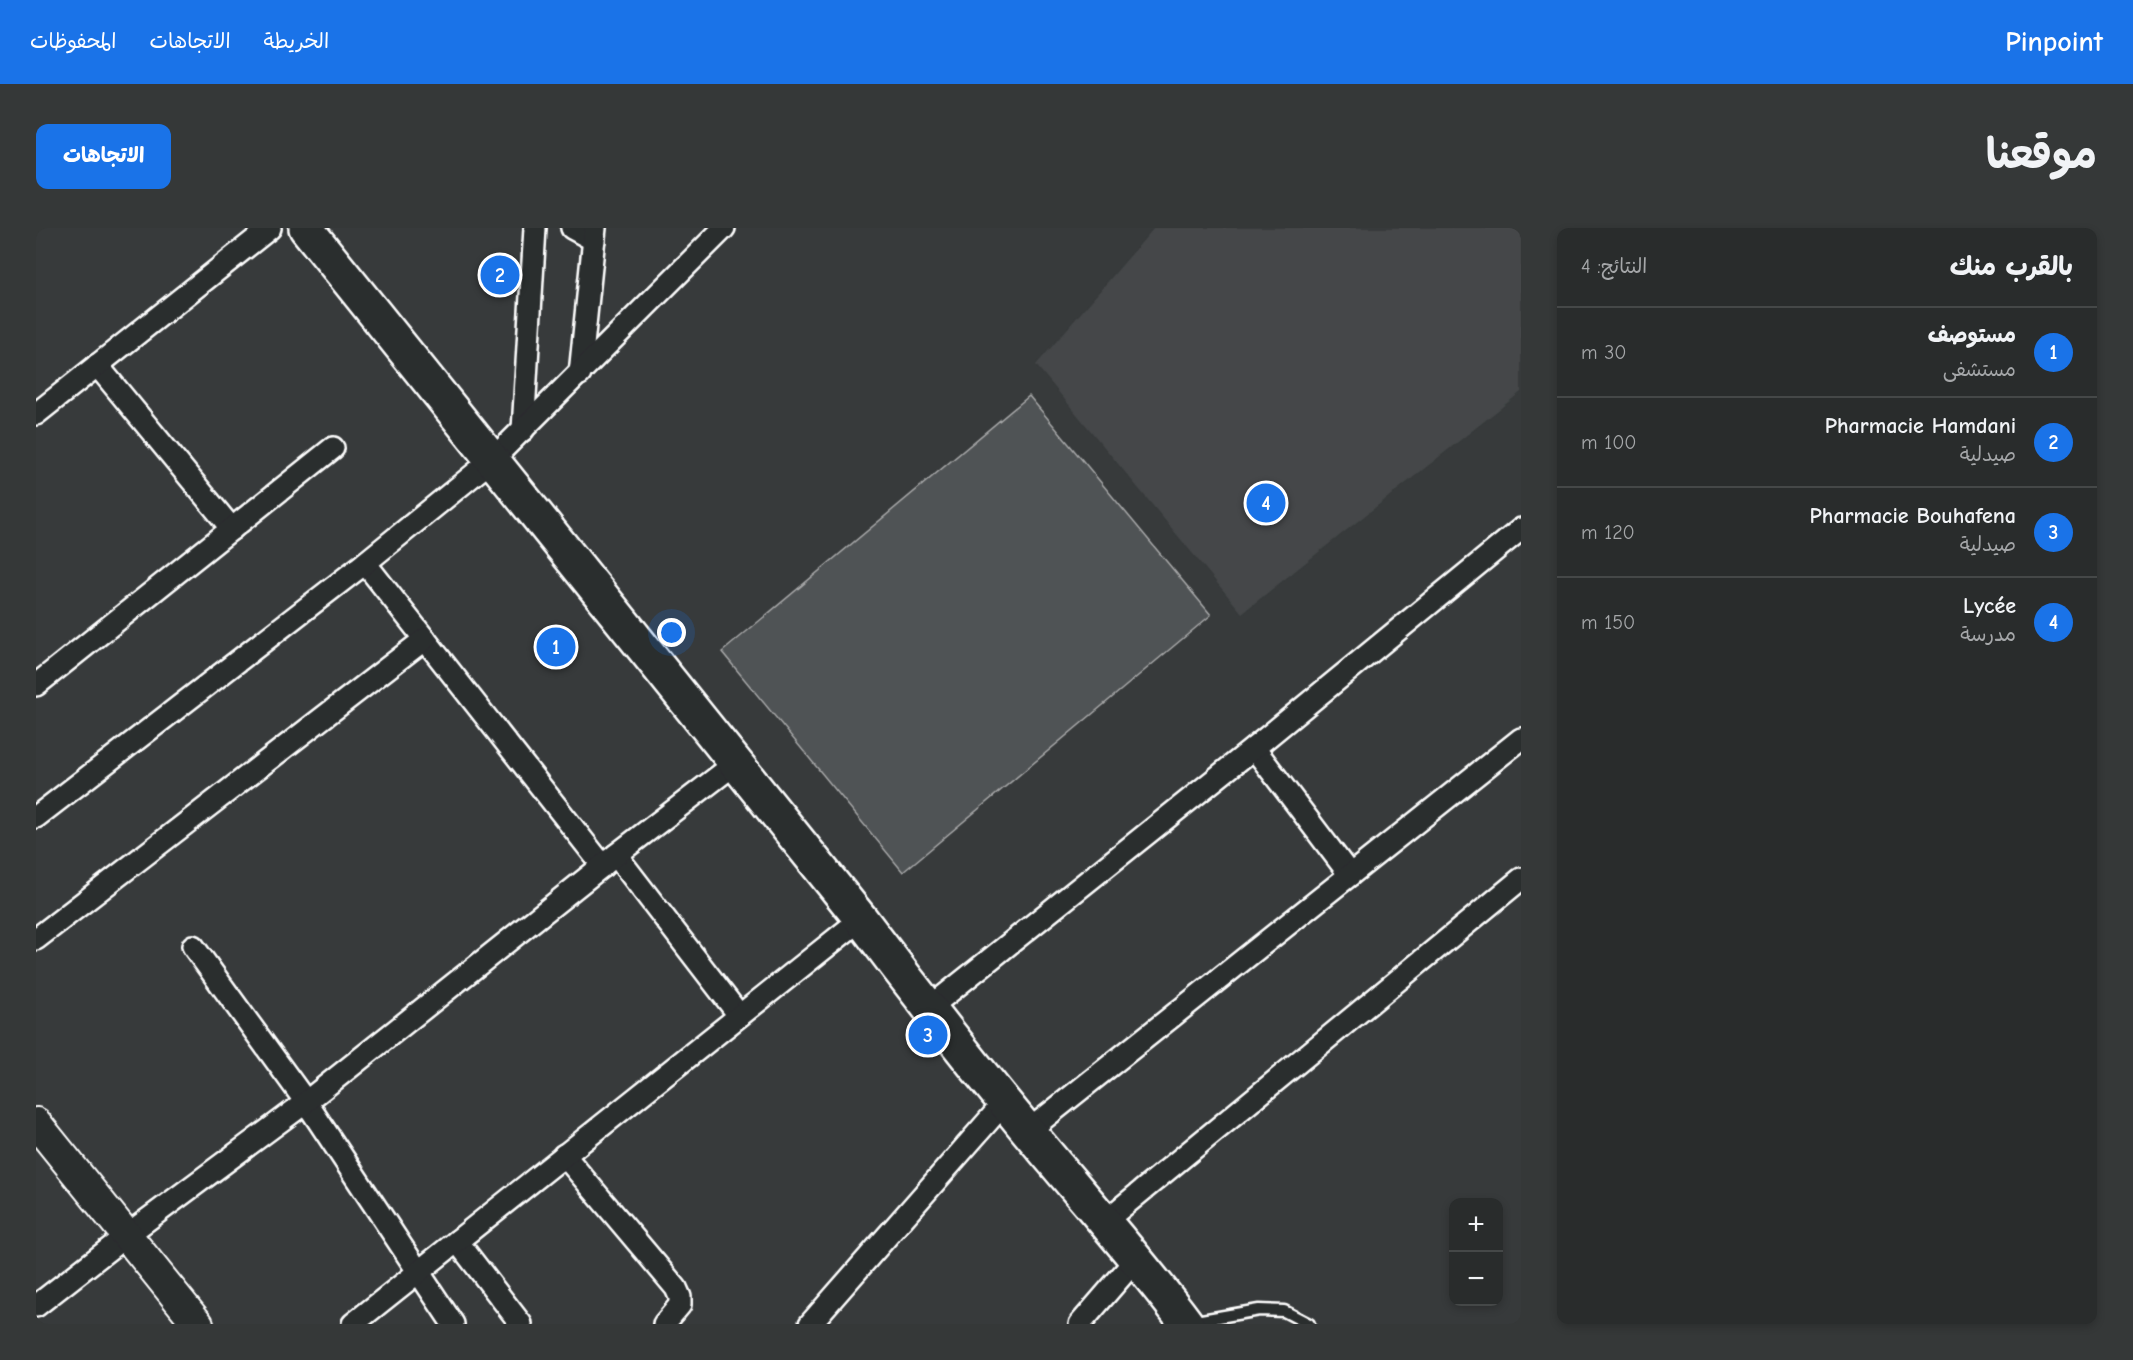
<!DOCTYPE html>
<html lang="ar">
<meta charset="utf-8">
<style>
:root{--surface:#292c2c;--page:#353838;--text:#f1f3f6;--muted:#a5a7a9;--line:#454848;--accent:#1a73e8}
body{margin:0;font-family:"Comic Neue","Playpen Sans Arabic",sans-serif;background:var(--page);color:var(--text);direction:rtl}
.controls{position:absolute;right:18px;bottom:18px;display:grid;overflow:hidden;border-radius:12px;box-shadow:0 3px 9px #0003}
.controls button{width:54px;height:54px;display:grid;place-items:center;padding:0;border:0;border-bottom:2px solid var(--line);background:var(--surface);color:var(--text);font:30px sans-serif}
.you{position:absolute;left:636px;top:405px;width:21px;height:21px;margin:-15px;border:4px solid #fff;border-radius:50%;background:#1a73e8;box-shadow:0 0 0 9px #1a73e833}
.badge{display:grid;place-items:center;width:39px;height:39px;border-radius:50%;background:var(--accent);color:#fff;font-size:20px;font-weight:700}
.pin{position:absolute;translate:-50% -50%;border:3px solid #fff;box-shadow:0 2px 6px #0006}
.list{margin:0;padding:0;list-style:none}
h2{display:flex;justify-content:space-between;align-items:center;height:78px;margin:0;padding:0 24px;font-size:26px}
h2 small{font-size:20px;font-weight:400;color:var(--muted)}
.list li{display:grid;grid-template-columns:39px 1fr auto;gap:18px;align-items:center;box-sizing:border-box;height:90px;padding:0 24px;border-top:2px solid var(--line)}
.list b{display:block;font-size:22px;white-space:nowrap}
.list p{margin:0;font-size:20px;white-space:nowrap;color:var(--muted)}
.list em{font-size:20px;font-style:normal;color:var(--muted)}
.map{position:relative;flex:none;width:1485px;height:1096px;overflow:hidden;direction:ltr;border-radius:12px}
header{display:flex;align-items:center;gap:36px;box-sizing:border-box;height:84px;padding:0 30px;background:var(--accent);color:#fff}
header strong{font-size:28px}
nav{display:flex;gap:33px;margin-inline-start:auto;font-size:21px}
.intro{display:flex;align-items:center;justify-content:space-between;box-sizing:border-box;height:144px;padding:0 36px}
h1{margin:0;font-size:42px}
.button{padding:15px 27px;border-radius:12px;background:var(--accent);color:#fff;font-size:21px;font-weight:700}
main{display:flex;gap:36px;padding:0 36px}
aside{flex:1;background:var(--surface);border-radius:12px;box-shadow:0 3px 9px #0003}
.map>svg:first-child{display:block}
.built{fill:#444748}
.garden{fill:#505354;stroke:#a8a9aa;stroke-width:1.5}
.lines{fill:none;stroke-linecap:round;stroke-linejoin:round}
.lane-casing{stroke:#fff;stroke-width:15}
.street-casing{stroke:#fff;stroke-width:26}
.secondary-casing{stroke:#fff;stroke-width:34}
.primary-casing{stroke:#fff;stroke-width:38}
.lane{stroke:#2a2d2e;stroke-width:10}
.street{stroke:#2a2d2e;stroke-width:21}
.secondary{stroke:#2a2d2e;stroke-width:30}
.primary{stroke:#2a2d2e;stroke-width:33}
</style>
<header>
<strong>Pinpoint</strong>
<nav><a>الخريطة</a><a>الاتجاهات</a><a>المحفوظات</a></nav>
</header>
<div class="intro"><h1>موقعنا</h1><a class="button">الاتجاهات</a></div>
<main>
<aside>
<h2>بالقرب منك<small>النتائج: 4</small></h2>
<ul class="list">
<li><span class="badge">1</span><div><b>مستوصف</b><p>مستشفى</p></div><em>30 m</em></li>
<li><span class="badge">2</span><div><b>Pharmacie Hamdani</b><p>صيدلية</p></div><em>100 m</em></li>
<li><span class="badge">3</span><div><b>Pharmacie Bouhafena</b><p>صيدلية</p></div><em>120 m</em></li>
<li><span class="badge">4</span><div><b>Lycée</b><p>مدرسة</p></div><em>150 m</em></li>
</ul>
</aside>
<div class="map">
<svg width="1485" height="1096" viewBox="0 0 1485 1096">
<rect width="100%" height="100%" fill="#373a3b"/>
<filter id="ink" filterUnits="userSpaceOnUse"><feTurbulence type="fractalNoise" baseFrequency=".0167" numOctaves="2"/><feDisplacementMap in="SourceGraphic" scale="12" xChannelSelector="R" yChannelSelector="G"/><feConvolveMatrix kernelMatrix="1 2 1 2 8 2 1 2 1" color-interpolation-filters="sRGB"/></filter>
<g filter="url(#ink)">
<path class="built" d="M1118 0H1485V164L1206 385 1000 137Z"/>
<path class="garden" d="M993 168 1175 387 867 644 686 424Z"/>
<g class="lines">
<defs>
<path id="lane" d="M1154 1094 1223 1082 1248 1083 1273 1096"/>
<g id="street">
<path d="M536 0 558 12"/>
<path d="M61 137 196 301"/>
<path d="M544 146 559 0"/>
<path d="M0 186 234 0"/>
<path d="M487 202 499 0"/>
<path d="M329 335 567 638"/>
<path d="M0 457 297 220"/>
<path d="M1218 520 1314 647"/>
<path d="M0 589 329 335 457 231 688 0"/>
<path d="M580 627 703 787"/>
<path d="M0 711 389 411"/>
<path d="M157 718 270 874 417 1096"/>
<path d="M892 781 1218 520 1485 301"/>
<path d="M992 903 1485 511"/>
<path d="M528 927 640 1060 644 1069V1077L628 1096"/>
<path d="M1068 994 1485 651"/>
<path d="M421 1013 485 1096"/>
<path d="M0 1078 91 1007 270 874 580 627 700 535"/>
<path d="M317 1096 825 691"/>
<path d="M774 1096 968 875"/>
<path d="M1044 1096 1101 1030"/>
</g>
<path id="secondary" d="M0 895 162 1096"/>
<path id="primary" d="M270 0 825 691C879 763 934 833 991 902 1045 967 1101 1029 1151 1096"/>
</defs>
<use href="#lane" class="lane-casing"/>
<use href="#street" class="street-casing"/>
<use href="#secondary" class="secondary-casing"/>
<use href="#primary" class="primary-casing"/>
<use href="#lane" class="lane"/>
<use href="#street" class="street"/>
<use href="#secondary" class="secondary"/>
<use href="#primary" class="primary"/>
</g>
</g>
</svg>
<div class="controls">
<button>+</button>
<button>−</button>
</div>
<div class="you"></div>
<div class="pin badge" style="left:520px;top:419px">1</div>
<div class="pin badge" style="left:464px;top:47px">2</div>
<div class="pin badge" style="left:892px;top:807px">3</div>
<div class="pin badge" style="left:1230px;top:275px">4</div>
</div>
</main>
